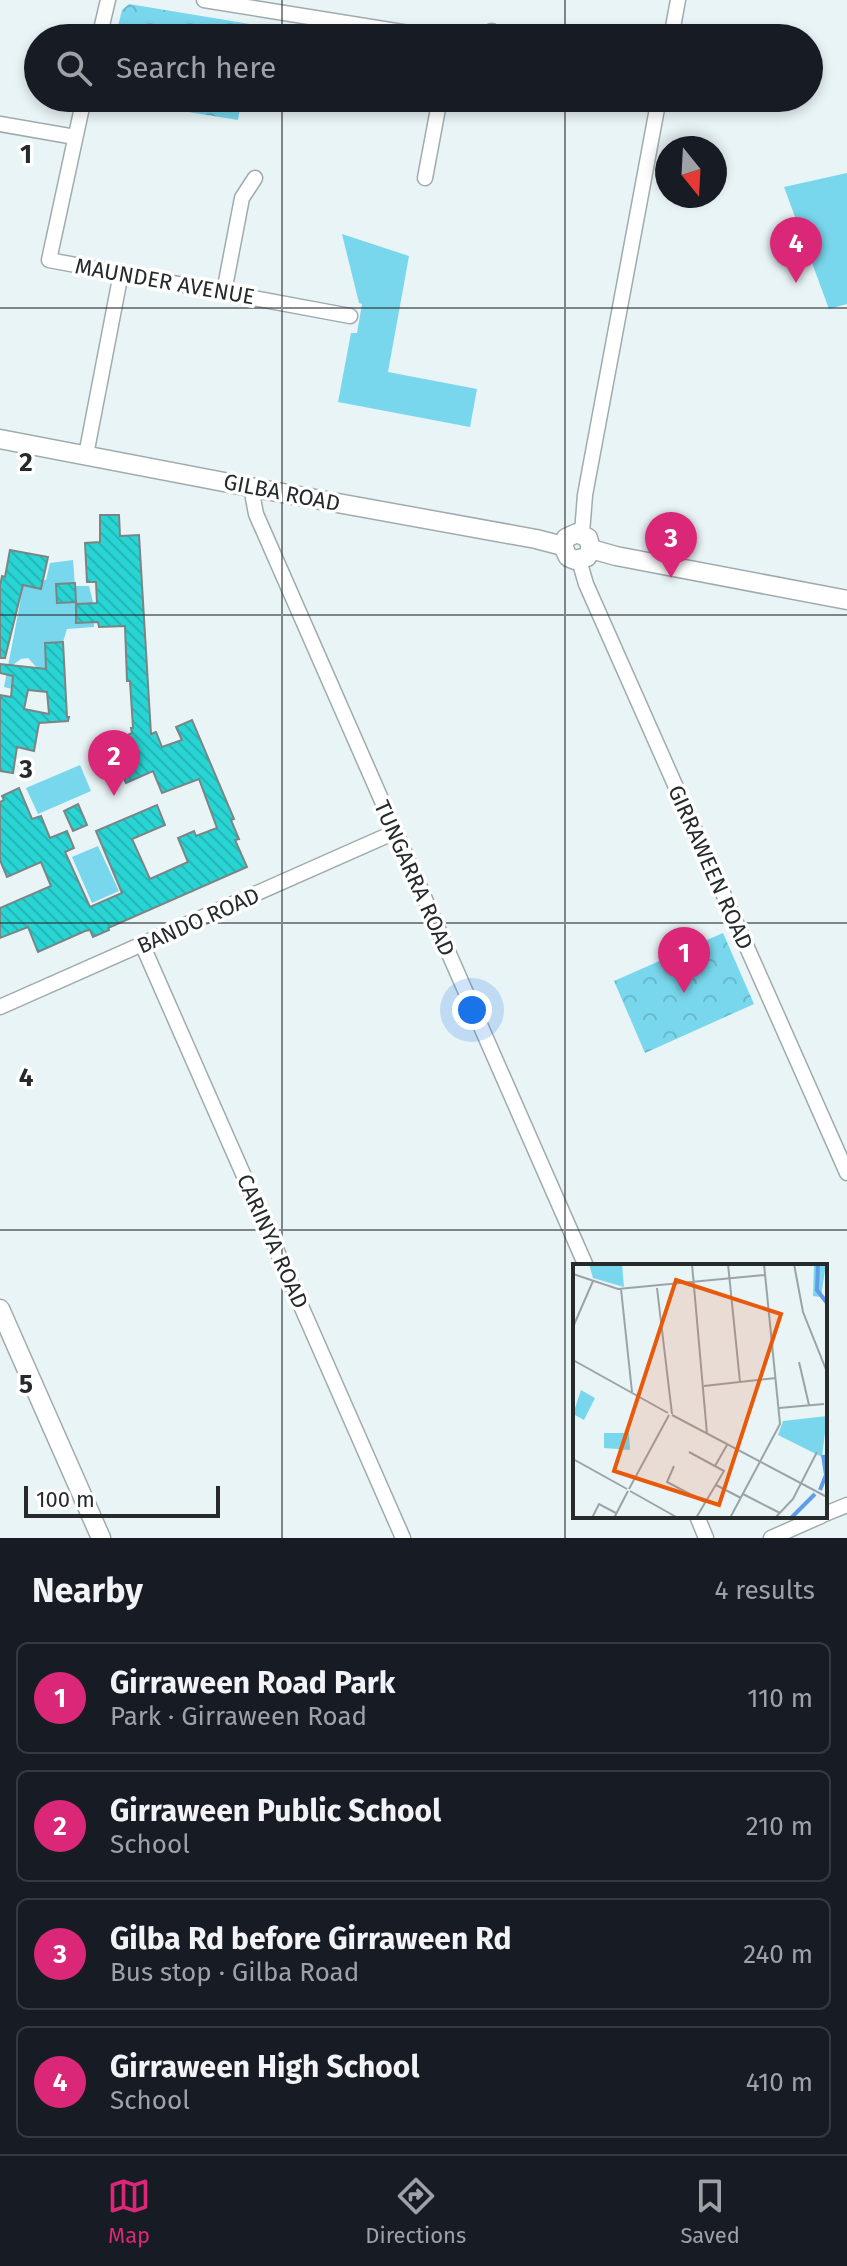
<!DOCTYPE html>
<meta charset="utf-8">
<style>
:root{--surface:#171b24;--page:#242831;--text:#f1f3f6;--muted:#9ea1a6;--line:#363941;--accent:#db2777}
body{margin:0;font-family:"Fira Sans",sans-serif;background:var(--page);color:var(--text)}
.compass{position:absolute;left:655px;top:136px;width:72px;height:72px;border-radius:50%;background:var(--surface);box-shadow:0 4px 12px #0003;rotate:162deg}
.scale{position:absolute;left:24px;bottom:20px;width:196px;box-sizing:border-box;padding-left:8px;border:4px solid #262a2b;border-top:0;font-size:22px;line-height:28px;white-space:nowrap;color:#262a2b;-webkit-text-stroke:6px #fff;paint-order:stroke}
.you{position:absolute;left:472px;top:1010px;width:28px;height:28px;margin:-20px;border:6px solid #fff;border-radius:50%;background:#1a73e8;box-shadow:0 0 0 12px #1a73e833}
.badge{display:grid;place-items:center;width:52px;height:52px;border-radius:50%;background:var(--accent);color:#fff;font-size:26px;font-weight:700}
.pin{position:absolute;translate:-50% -66px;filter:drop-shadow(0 2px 4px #0008)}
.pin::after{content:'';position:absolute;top:42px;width:28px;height:24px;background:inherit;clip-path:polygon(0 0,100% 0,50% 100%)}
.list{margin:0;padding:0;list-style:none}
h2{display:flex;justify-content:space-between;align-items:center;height:104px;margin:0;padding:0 32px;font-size:34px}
h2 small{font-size:26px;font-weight:400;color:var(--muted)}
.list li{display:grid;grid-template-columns:52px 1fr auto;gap:24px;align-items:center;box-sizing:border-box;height:112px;margin:0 16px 16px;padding:0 16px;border:2px solid var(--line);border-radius:12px}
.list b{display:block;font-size:30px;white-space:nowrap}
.list p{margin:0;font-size:26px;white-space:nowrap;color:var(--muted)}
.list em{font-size:26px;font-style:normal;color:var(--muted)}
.icon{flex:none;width:44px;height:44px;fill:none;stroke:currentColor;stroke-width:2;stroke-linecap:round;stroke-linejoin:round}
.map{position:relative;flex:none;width:847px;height:1538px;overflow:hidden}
.search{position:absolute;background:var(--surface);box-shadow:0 4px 12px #0003;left:24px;right:24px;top:24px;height:88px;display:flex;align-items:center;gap:20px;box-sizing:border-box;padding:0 28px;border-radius:44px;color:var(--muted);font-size:30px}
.sheet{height:616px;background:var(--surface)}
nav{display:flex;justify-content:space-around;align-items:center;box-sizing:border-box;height:112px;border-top:2px solid var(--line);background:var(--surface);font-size:22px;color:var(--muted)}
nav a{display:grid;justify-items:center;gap:4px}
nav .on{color:var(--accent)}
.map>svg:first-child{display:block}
.grass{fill:#79d7ed}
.park{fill:url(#park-crowns)}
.building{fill:url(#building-back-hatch);stroke:#7a8584;stroke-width:2;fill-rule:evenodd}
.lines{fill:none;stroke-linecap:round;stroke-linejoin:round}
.street-casing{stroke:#a1abae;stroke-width:17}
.secondary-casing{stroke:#a1abae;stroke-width:21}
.street{stroke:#fff;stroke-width:14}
.secondary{stroke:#fff;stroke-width:18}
.grid{fill:none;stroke:#262a2b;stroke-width:2;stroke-opacity:0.55}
.labels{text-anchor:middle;stroke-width:7;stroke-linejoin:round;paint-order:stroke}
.street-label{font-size:22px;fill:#262a2b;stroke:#fff}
.inset-river{fill:none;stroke:#619ce8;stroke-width:4}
.inset-road{fill:none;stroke:#9ba3a5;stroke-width:2}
.view{fill:#e8590c;fill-opacity:0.15;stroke:#e8590c;stroke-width:4}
.inset-edge{fill:none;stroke:#262a2b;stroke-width:4}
.grid-label{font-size:26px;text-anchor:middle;font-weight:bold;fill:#262a2b;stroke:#fff;stroke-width:7;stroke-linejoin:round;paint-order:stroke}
</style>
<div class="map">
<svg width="847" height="1538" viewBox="0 0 847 1538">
<defs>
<pattern id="park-crowns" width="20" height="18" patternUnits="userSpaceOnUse" patternTransform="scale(2)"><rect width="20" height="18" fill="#79d7ed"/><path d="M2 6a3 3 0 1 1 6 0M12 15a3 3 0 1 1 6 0" fill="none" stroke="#68b9cb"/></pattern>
<pattern id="building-back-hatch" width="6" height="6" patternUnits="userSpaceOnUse" patternTransform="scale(2)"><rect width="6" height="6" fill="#28d5d4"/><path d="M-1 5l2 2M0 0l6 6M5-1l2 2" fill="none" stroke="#24b7b6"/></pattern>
</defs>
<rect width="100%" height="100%" fill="#e9f4f7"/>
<g class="grass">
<path d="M847 173V304L829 309 784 187Z"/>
<path d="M342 234 409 256 388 372 477 389 470 427 338 402 351 333H357L362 304 359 303Z"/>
<path d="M73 560 75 586H89L93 602 94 627 67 629 63 642 64 682 40 671 28 658 21 659 14 664 12 689 4 687 25 577 37 579 35 588 41 589 44 580H46L50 563Z"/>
<path d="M80 765 91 791 38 814 26 788Z"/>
<path d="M98 846 119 891 92 903 72 857Z"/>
</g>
<g class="park">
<path d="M129 4 256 25 254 38H115L122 10Z"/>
<path d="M101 98H242L238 120Z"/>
<path d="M723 933 754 1004 645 1053 614 981Z"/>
</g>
<g class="building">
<path d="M100 515H119L120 536 139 535 151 734 156 732 162 747 182 740 176 727 192 720 234 819 231 820 239 839 235 840 247 867 108 928 109 930 93 937 90 930 85 931 38 952 28 927 0 938V908L51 886 41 862 7 877 0 860V802L4 800 2 796 19 788 32 819 41 816 50 838 67 831 74 848 65 852 90 907 122 893 96 831 157 805 165 825 132 839 150 879 188 862 178 838 194 831 196 836 217 828 199 779 162 793 153 771 126 783 109 744 132 733 131 728H133L130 681H127L125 626 99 627 98 622 76 623V604L97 603 96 582H87L85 543 100 542Z"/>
<path d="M10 550 48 557 41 589 23 585 5 658H0V586L2 576 5 577Z"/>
<path d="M75 583 76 602 57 603 56 584Z"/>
<path d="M63 642 67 717H69L68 721 39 723 34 751 17 747 13 773 0 771V695L11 697 13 676 0 673V664L46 669 45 643ZM28 690 47 692 49 714 24 709Z"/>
<path d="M78 804 87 825 73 831 64 811Z"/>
</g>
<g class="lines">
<defs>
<g id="street">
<path d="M204 0 421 35 428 38"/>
<path d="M99 38 108 0"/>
<path d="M474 38 492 31"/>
<path d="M671 38 678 0"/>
<path d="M84 98 49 260 350 316"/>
<path d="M0 124 75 137"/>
<path d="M425 178 440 98"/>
<path d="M224 292 242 198 255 178"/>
<path d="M86 455 121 273"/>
<path d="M255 488 253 498 256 514 586 1266"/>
<path d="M582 533 585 495 659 98"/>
<path d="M579 560 586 584 847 1173"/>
<path d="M142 944 403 1538"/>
<path d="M0 1007 395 832"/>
<path d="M825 1514 847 1505"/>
<path d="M697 1516 706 1538"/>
<path d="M771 1538 821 1516"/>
</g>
<g id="secondary">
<path d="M0 439 255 488 536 539 563 546"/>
<path d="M563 546 566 538 577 533 588 538 591 549"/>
<path d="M563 546 568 557 575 560 587 557 591 549"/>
<path d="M591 549 616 556 847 600"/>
<path d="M0 1309 101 1538"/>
</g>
</defs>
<use href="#street" class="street-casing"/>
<use href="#secondary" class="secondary-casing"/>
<use href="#street" class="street"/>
<use href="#secondary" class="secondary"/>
</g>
<path class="grid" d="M282 0V38M565 0V38M282 98V1538M565 98V1538M0 308H847M0 615H847M0 923H847M0 1230H847"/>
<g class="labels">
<g class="street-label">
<text transform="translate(165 281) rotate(10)" y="8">MAUNDER AVENUE</text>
<text transform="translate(282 492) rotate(11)" y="8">GILBA ROAD</text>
<text transform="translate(711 867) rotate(66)" y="8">GIRRAWEEN ROAD</text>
<text transform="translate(415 878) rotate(66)" y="8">TUNGARRA ROAD</text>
<text transform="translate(198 920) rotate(-24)" y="8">BANDO ROAD</text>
<text transform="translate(273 1241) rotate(66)" y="8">CARINYA ROAD</text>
</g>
</g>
<g transform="translate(573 1264)">
<rect width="254" height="254" fill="#e9f4f7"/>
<path d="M8 126 22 134 11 156 0 150ZM31 169H56L57 186 31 184Z" fill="#79d7ed"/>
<path d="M16 0H49L51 23 20 14ZM241 0H253L248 33 240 32ZM254 152 249 193 205 171 210 157Z" fill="#79d7ed"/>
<path class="inset-river" d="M245 0 244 26 254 39M247 226 253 211 250 191M218 254 242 230"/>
<path class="inset-road" d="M119 0 134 170M155 0 167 118M221 0 230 48 254 108M0 10 45 25 192 11M84 24 99 150M48 25 59 128M0 63 20 17M0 96 95 149M226 98 236 141M131 122 203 114M206 144 251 140M99 151 254 233M116 188 151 207 123 254M0 195 54 225M101 202 94 218 132 238M142 202 154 181M143 221 168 234M56 225 96 151M57 227 105 254M170 230 207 249M19 254 26 240 43 249M41 254 55 227M157 254 207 160 191 0M202 254 220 235 244 188"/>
<path class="view" d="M103 16 208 50 146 241 41 207Z"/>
<rect width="254" height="254" class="inset-edge"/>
</g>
<g class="grid-label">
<text x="26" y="163">1</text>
<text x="26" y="471">2</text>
<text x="26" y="778">3</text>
<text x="26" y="1086">4</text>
<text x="26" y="1393">5</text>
</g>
</svg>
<svg class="compass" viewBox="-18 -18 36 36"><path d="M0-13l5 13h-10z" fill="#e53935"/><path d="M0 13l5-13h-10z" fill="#9ea1a6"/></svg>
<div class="scale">100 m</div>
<div class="you"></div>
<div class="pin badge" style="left:684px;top:993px">1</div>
<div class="pin badge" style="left:114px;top:796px">2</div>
<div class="pin badge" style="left:671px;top:578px">3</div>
<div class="pin badge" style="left:796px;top:283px">4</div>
<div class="search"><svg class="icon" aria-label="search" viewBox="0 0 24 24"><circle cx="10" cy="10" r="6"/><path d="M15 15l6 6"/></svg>Search here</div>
</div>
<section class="sheet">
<h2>Nearby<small>4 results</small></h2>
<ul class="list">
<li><span class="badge">1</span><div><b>Girraween Road Park</b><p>Park · Girraween Road</p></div><em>110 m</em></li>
<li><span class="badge">2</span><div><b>Girraween Public School</b><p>School</p></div><em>210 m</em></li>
<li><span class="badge">3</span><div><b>Gilba Rd before Girraween Rd</b><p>Bus stop · Gilba Road</p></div><em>240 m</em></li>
<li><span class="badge">4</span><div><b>Girraween High School</b><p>School</p></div><em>410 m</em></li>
</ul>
</section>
<nav>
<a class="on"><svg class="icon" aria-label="map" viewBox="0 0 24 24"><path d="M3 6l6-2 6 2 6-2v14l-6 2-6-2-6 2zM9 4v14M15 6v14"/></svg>Map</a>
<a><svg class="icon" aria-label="directions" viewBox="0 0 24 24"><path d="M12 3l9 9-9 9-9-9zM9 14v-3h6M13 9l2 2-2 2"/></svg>Directions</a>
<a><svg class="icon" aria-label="saved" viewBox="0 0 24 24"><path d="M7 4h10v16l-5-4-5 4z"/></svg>Saved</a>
</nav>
